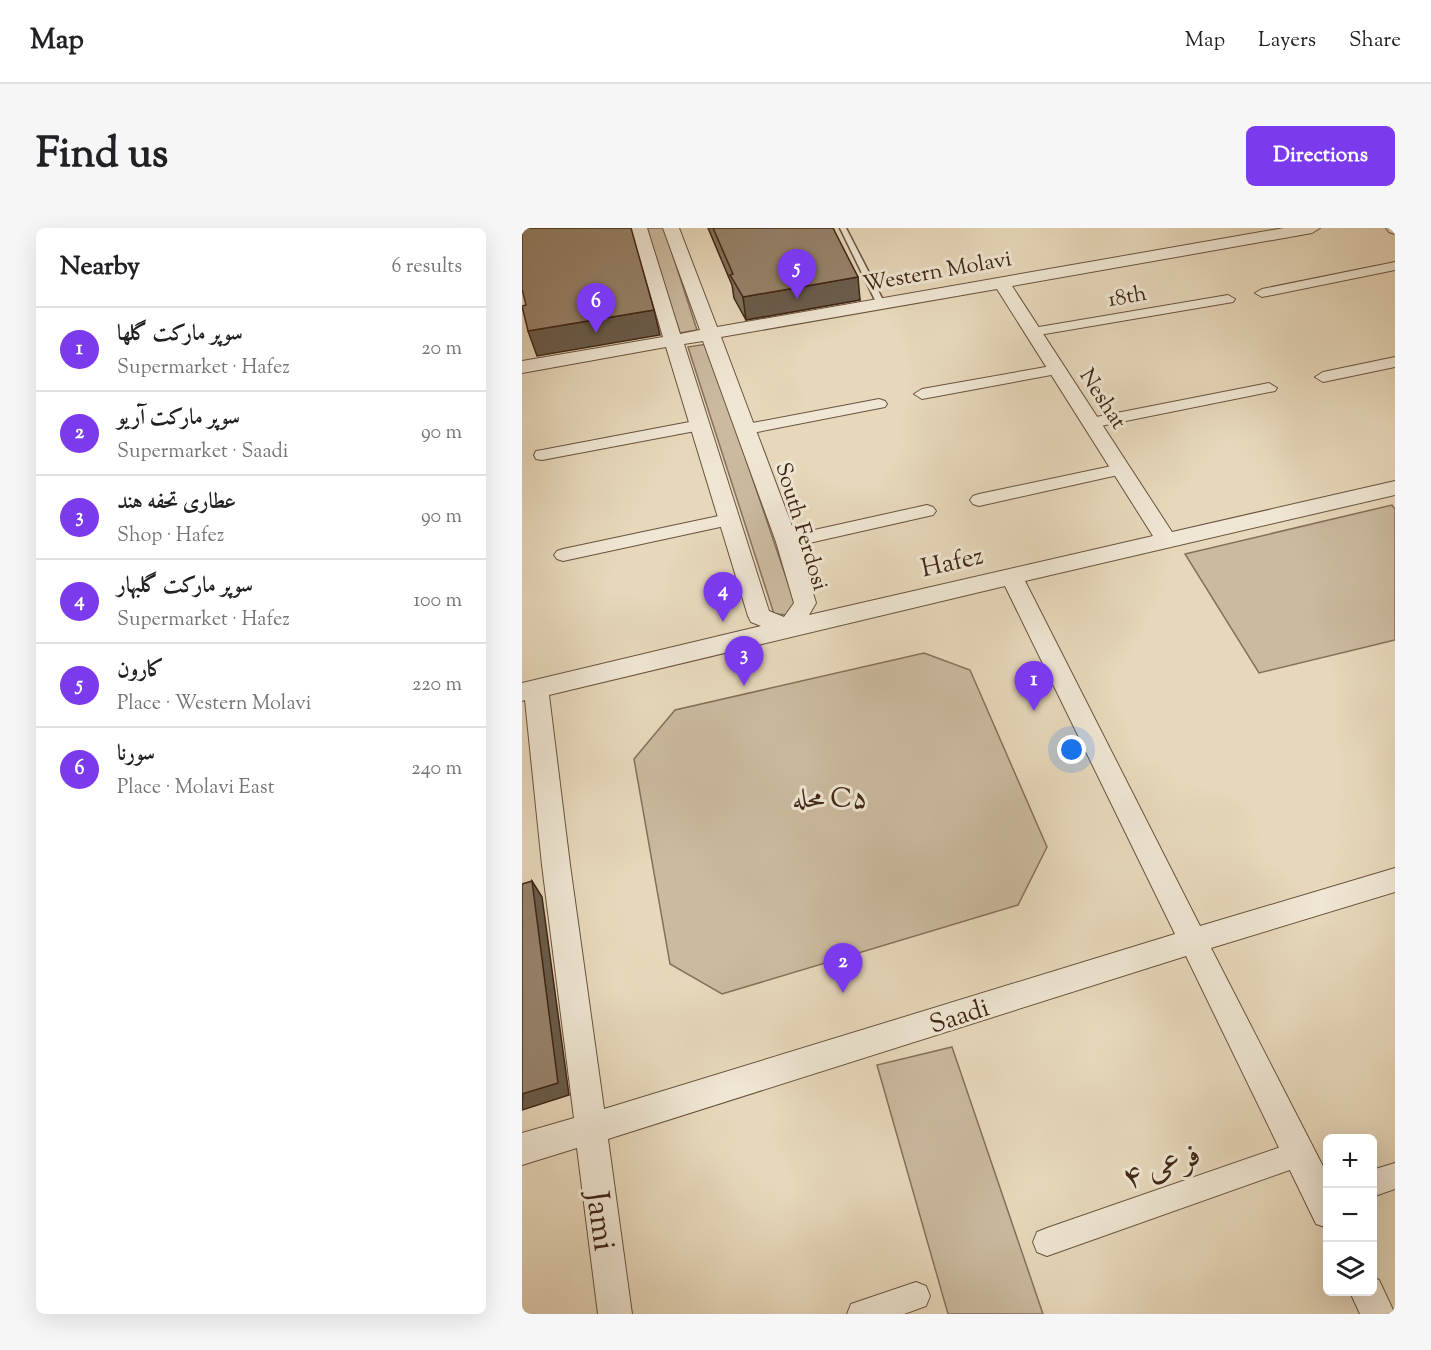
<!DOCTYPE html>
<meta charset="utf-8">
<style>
:root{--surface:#fff;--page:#f6f6f6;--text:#202124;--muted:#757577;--line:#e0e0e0;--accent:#7c3aed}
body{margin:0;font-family:"Sorts Mill Goudy",Amiri,serif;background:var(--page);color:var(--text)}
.controls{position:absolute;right:18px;bottom:18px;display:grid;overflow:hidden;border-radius:9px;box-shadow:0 6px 24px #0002}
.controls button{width:54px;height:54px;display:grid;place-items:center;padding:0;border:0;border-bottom:2px solid var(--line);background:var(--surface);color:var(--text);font:30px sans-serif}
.you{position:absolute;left:550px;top:522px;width:21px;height:21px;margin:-15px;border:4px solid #fff;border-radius:50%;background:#1a73e8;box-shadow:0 0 0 9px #1a73e833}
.badge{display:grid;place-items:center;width:39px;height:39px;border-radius:50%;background:var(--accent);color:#fff;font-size:20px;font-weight:700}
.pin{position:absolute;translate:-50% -50px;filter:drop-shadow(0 2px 3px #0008)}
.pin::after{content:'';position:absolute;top:32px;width:21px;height:18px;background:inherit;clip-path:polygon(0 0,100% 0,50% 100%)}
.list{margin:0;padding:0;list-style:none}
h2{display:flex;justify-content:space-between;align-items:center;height:78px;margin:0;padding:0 24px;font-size:26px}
h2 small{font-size:20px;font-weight:400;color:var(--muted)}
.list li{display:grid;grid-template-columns:39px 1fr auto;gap:18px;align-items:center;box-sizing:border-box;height:84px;padding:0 24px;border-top:2px solid var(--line)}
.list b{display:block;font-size:22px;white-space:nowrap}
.list p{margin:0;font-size:20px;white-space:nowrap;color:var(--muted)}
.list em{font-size:20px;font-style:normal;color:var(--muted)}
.icon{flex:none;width:33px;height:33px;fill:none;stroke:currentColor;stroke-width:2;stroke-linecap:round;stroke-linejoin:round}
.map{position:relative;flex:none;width:873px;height:1086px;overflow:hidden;border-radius:9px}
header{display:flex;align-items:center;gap:36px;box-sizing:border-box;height:84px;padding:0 30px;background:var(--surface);border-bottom:2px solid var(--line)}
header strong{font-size:28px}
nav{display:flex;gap:33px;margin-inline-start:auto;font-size:21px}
.intro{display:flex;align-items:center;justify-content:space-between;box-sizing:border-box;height:144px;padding:0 36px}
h1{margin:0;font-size:42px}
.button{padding:15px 27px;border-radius:9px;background:var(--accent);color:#fff;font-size:21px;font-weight:700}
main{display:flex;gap:36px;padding:0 36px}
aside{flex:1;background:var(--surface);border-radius:9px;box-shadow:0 6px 24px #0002}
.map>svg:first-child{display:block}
.green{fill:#cbba9f;stroke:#86705a;stroke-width:1.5}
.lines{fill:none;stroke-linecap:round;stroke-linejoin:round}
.service-casing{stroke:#6a523e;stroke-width:3}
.minor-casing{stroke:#6a523e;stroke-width:2}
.tertiary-casing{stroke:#6a523e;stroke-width:2}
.service{fill:#efe6d3;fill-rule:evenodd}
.minor{fill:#efe6d3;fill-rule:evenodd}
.tertiary{fill:#efe6d3;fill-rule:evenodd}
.wall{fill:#82715c;stroke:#402615;stroke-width:1.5}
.shaded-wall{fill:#6a5c4b;stroke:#402615;stroke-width:1.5}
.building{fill:#97836b;stroke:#402615;stroke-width:1.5}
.labels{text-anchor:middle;stroke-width:6;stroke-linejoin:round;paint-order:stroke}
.far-street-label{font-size:22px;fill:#402615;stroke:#efe6d3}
.street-label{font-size:26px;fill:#402615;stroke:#efe6d3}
.neighbourhood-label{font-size:27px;fill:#402615;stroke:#efe6d3}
.near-street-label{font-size:32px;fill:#402615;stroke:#efe6d3}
</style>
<header>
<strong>Map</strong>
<nav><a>Map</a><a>Layers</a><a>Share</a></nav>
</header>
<div class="intro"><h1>Find us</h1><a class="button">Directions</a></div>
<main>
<aside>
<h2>Nearby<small>6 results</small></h2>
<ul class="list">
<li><span class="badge">1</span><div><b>سوپر مارکت گلها</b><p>Supermarket · Hafez</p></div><em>20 m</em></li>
<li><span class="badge">2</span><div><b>سوپر مارکت آریو</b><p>Supermarket · Saadi</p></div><em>90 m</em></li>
<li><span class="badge">3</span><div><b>عطاری تحفه هند</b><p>Shop · Hafez</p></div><em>90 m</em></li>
<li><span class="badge">4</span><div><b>سوپر مارکت گلبهار</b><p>Supermarket · Hafez</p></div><em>100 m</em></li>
<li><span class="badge">5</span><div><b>کارون</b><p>Place · Western Molavi</p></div><em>220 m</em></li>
<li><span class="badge">6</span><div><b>سورنا</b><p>Place · Molavi East</p></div><em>240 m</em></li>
</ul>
</aside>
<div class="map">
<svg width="873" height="1086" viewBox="0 0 873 1086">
<rect width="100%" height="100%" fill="#e7d8bb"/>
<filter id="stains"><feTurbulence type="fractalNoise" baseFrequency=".00333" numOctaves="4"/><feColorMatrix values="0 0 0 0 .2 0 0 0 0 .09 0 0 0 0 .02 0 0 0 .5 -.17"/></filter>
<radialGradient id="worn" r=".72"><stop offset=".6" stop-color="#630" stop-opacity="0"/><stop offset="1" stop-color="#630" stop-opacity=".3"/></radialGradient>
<g class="green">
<path d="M122 0H142L175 102 158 105Z"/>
<path d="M185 116 273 376 266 387 252 386 166 119Z"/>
<path d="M870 277 873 281V412L737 445 663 326Z"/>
<path d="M402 425 448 442 525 619 496 677 200 766 148 736 112 531 153 482Z"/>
<path d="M430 819 521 1086H426L355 837Z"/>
</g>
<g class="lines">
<defs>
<path id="service" d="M318 0H324L362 74 361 76 354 74Z"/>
<g id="minor">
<path d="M873 34V42L740 69 733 65 740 61Z"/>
<path d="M706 67 713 71 711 74 511 108 504 104 511 100Z"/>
<path d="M873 129V139L801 154 793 149 801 144Z"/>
<path d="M535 137 540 139 543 142 540 145 400 171 392 166 400 161Z"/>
<path d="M747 155 755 160 753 163 569 200 561 195 569 190Z"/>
<path d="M357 171 363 173 365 176 363 179 225 206 217 201 225 196Z"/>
<path d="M178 192 186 197 184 201 20 232 14 231 12 227 14 223 20 222Z"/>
<path d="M599 236 605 237 607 241 605 245 457 278 451 276 448 272 451 268 457 266Z"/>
<path d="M405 277 411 279 414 283 411 287 265 320 259 318 256 314 259 310 265 308Z"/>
<path d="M206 286 212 288 215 292 212 296 41 333 35 331 32 327 35 323 41 321Z"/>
<path d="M776 913 785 917 789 926 785 935 776 939 525 1028 515 1024 511 1014 515 1004 525 1000Z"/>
<path d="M873 935V961L850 969V942Z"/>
<path d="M394 1054 404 1058 408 1068 404 1078 382 1086H325L329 1076Z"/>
</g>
<g id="tertiary">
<path d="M109 0H125L158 106 178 102 141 0H157L195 99 762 0H798L790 5 490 58 650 304 873 253V267L503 353 678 698 873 640V664L689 720 806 948V1000L794 996 664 728 86 911 110 1086H76L55 920 0 937V905L52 890 20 637 3 472 0 473V455L239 398 229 394 226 388 144 119 0 145V133L141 109ZM475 61 631 308 287 387 294 375 276 314 199 109ZM181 113 254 314 272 375 262 389 247 383 162 116ZM483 358 653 706 82 881 48 637 27 467Z"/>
<path d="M864 0H873V6L867 4Z"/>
<path d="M850 1049 857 1052 873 1086H838L828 1064H850Z"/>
</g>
</defs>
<use href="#service" class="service-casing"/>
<use href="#minor" class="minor-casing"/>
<use href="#tertiary" class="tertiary-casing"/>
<use href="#service" class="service"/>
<use href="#minor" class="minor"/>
<use href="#tertiary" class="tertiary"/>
</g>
<path class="wall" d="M186 0H311L338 72 224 92 212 70 210 57Z"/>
<g class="shaded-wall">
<path d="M336 49 338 72 224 92 221 69Z"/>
<path d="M132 82 138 107 15 128 6 103Z"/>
<path d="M10 653 20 669 47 867 0 882Z"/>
</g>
<g class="building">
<path d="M0 0H109L132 82 6 103 0 78 4 77 0 61Z"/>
<path d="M191 0H311L336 49 221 69 208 47 211 46Z"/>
<path d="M10 653 36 855 0 866V656Z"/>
</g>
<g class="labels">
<g class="far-street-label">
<text transform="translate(415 42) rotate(-10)" y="8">Western Molavi</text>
<text transform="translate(605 67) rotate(-10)" y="8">18th</text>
<text transform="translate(582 170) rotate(57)" y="8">Neshat</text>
<text transform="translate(281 298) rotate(73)" y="8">South Ferdosi</text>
</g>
<g class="street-label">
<text transform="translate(430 333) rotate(-13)" y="9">Hafez</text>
<text transform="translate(437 787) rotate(-18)" y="9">Saadi</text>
</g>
<g class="neighbourhood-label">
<text x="308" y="579">محله C۵</text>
</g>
<g class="near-street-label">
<text transform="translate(639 937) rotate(-19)" y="11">فرعی ۴</text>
<text transform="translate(80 993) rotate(82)" y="11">Jami</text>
</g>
</g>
<rect width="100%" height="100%" filter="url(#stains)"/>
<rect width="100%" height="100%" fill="url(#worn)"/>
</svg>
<div class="controls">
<button>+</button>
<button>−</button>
<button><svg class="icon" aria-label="layers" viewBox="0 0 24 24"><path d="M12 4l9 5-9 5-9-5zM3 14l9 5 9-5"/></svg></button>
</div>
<div class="you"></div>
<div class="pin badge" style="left:512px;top:483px">1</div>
<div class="pin badge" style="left:321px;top:765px">2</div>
<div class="pin badge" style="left:222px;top:458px">3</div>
<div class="pin badge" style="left:201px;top:394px">4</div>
<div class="pin badge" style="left:275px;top:71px">5</div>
<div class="pin badge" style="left:74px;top:105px">6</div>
</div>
</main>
